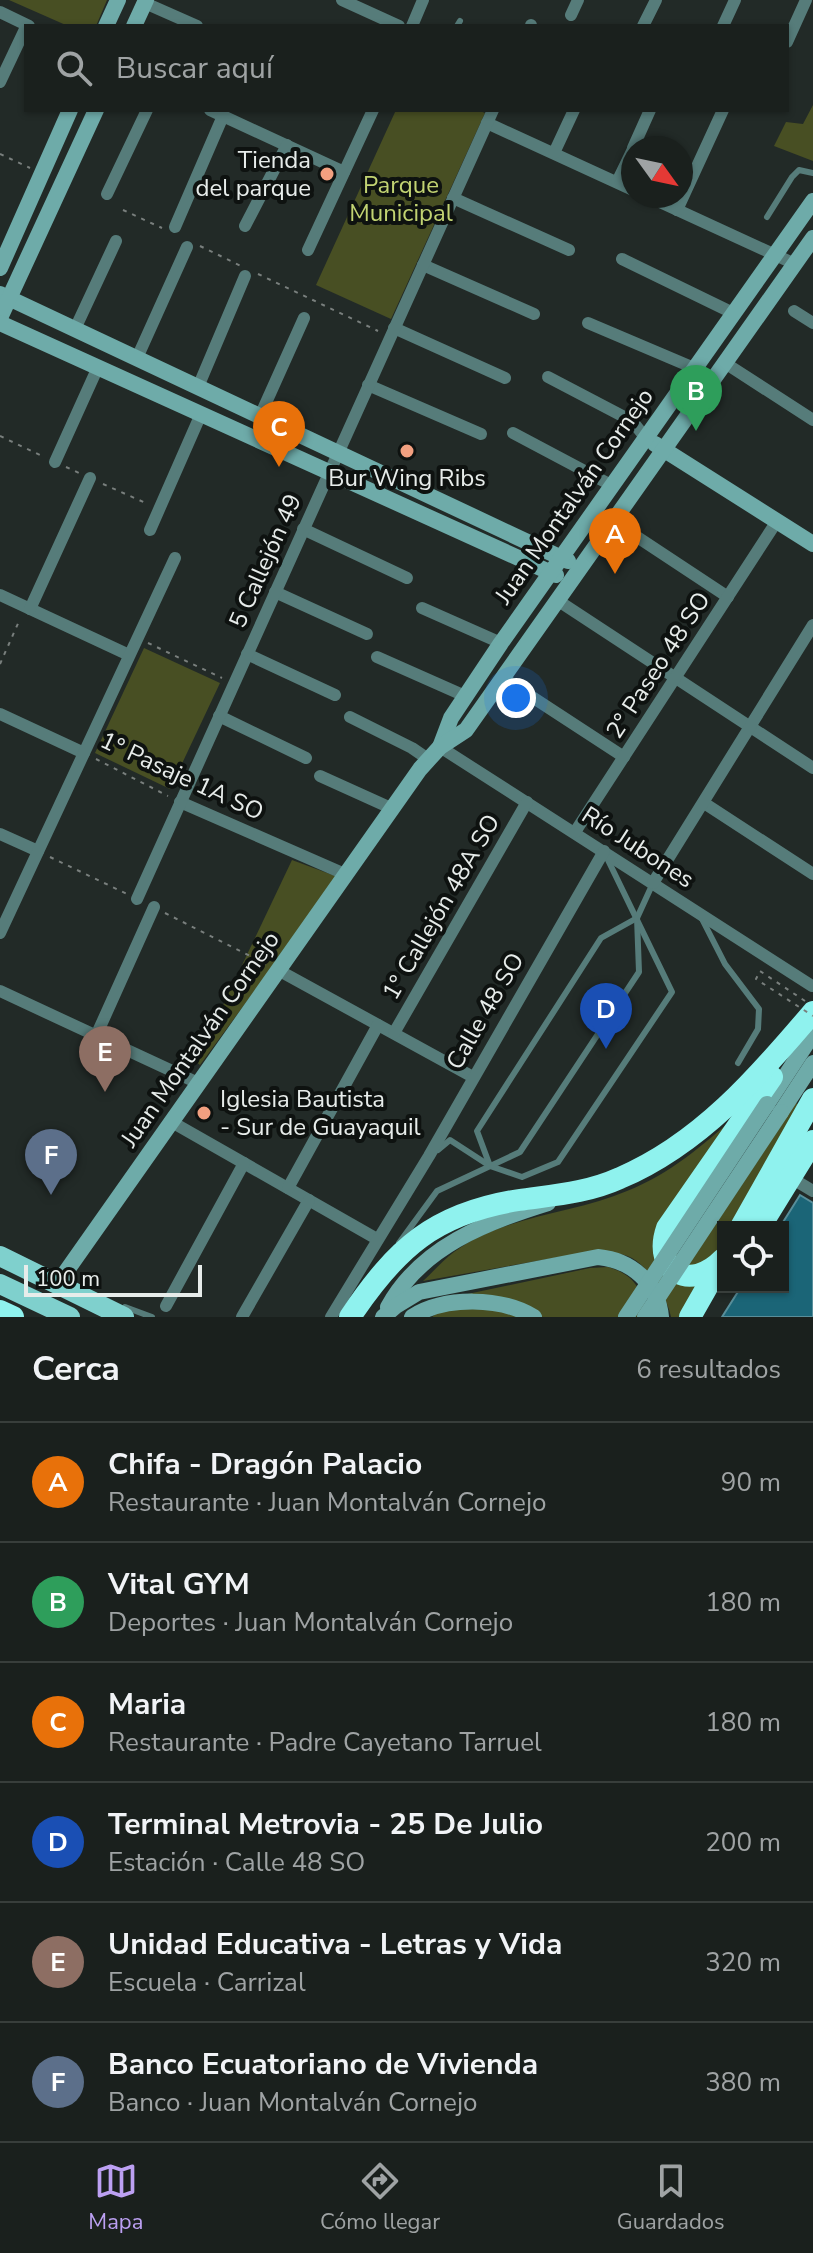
<!DOCTYPE html>
<html lang="es">
<meta charset="utf-8">
<style>
:root{--surface:#1a201d;--page:#232826;--text:#f1f3f6;--muted:#9fa3a4;--line:#383e3b;--accent:#bca0f2}
body{margin:0;font-family:"Nunito Sans",sans-serif;background:var(--page);color:var(--text)}
.controls{position:absolute;right:24px;bottom:24px;display:grid;overflow:hidden;border-radius:0px;box-shadow:0 2px 6px #0004}
.controls button{width:72px;height:72px;display:grid;place-items:center;padding:0;border:0;border-bottom:2px solid var(--line);background:var(--surface);color:var(--text);font:40px sans-serif}
.compass{position:absolute;left:621px;top:136px;width:72px;height:72px;border-radius:50%;background:var(--surface);box-shadow:0 2px 6px #0004;rotate:123deg}
.scale{position:absolute;left:24px;bottom:20px;width:178px;box-sizing:border-box;padding-left:8px;border:4px solid #e7ecea;border-top:0;font-size:22px;line-height:28px;white-space:nowrap;color:#e7ecea;-webkit-text-stroke:6px #0e1210;paint-order:stroke}
.you{position:absolute;left:516px;top:698px;width:28px;height:28px;margin:-20px;border:6px solid #fff;border-radius:50%;background:#1a73e8;box-shadow:0 0 0 12px #1a73e833}
.badge{display:grid;place-items:center;width:52px;height:52px;border-radius:50%;background:var(--accent);color:#fff;font-size:26px;font-weight:700}
.pin{position:absolute;translate:-50% -66px;filter:drop-shadow(0 2px 4px #0008)}
.pin::after{content:'';position:absolute;top:42px;width:28px;height:24px;background:inherit;clip-path:polygon(0 0,100% 0,50% 100%)}
.list{margin:0;padding:0;list-style:none}
h2{display:flex;justify-content:space-between;align-items:center;height:104px;margin:0;padding:0 32px;font-size:34px}
h2 small{font-size:26px;font-weight:400;color:var(--muted)}
.list li{display:grid;grid-template-columns:52px 1fr auto;gap:24px;align-items:center;box-sizing:border-box;height:120px;padding:0 32px;border-top:2px solid var(--line)}
.list b{display:block;font-size:30px;white-space:nowrap}
.list p{margin:0;font-size:26px;white-space:nowrap;color:var(--muted)}
.list em{font-size:26px;font-style:normal;color:var(--muted)}
.icon{flex:none;width:44px;height:44px;fill:none;stroke:currentColor;stroke-width:2;stroke-linecap:round;stroke-linejoin:round}
.map{position:relative;flex:none;width:813px;height:1317px;overflow:hidden}
.search{position:absolute;background:var(--surface);box-shadow:0 2px 6px #0004;left:24px;right:24px;top:24px;height:88px;display:flex;align-items:center;gap:20px;box-sizing:border-box;padding:0 28px;border-radius:0px;color:var(--muted);font-size:30px}
.sheet{height:824px;background:var(--surface)}
nav{display:flex;justify-content:space-around;align-items:center;box-sizing:border-box;height:112px;border-top:2px solid var(--line);background:var(--surface);font-size:22px;color:var(--muted)}
nav a{display:grid;justify-items:center;gap:4px}
nav .on{color:var(--accent)}
.map>svg:first-child{display:block}
.green{fill:#484f23}
.water{fill:#1b6577;stroke:#588e9a;stroke-width:2}
.lines{fill:none;stroke-linecap:round;stroke-linejoin:round}
.path{stroke:#797f7d;stroke-width:2;stroke-dasharray:4 6;stroke-linecap:butt}
.lane{stroke:#567c7a;stroke-width:6}
.street{stroke:#567c7a;stroke-width:12}
.secondary{stroke:#6eaba9;stroke-width:16}
.primary{stroke:#7fd0cd;stroke-width:20}
.highway{stroke:#8ff2ee;stroke-width:22}
.path-bridge{stroke:#797f7d;stroke-width:2;stroke-dasharray:4 6;stroke-linecap:butt}
.secondary-bridge{stroke:#6eaba9;stroke-width:16}
.highway-bridge{stroke:#8ff2ee;stroke-width:22}
.poi-dot{fill:#f2a080;stroke:#0e1210;stroke-width:3}
.labels{text-anchor:middle;stroke-width:8;stroke-linejoin:round;paint-order:stroke}
.poi-label{font-size:24px;fill:#e7ecea;stroke:#0e1210;text-anchor:end}
.park-label{font-size:24px;fill:#c2d372;stroke:#0e1210}
.street-label{font-size:24px;fill:#e7ecea;stroke:#0e1210}
</style>
<div class="map">
<svg width="813" height="1317" viewBox="0 0 813 1317">
<rect width="100%" height="100%" fill="#222a27"/>
<g class="green">
<path d="M9 0H107L96 26H68Z"/>
<path d="M813 105V161L774 146 786 122 803 124Z"/>
<path d="M396 110H478L485 113 391 319 316 285Z"/>
<path d="M144 648 220 683 170 789 95 753Z"/>
<path d="M292 860 338 877 200 1065 196 1062Z"/>
<path d="M796 1103 800 1105 732 1227H723C723 1256 713 1261 687 1267Z"/>
<path d="M737 1115 657 1230 703 1285 684 1317H671C667 1297 650 1268 632 1258 620 1252 606 1252 594 1251L423 1281C433 1272 443 1260 454 1252 501 1216 574 1214 627 1191 670 1174 703 1145 737 1115Z"/>
<path d="M608 1267C638 1276 639 1290 650 1317H432L458 1296 590 1268Z"/>
</g>
<path class="water" d="M800 1195 813 1203V1317H722L741 1287H783V1227H780Z"/>
<g class="lines">
<g class="path">
<path d="M0 154 30 168"/>
<path d="M123 210 162 228"/>
<path d="M200 246 241 266"/>
<path d="M258 274 378 331"/>
<path d="M0 436 42 456"/>
<path d="M66 467 79 473"/>
<path d="M103 484 148 504"/>
<path d="M148 643 222 678"/>
<path d="M0 664 20 619"/>
<path d="M96 759 168 796"/>
<path d="M50 857 127 894"/>
<path d="M165 913 266 964"/>
</g>
<g class="lane">
<path d="M457 26 460 21"/>
<path d="M767 217 792 177 799 170 813 173"/>
<path d="M701 917 725 964 759 1009 758 1029 738 1063"/>
<path d="M438 1150 450 1140 490 1166 522 1177 558 1162 672 992 607 858"/>
<path d="M490 1166 477 1131 601 938 637 918"/>
<path d="M399 1243 437 1191 520 1152 639 972 637 918 653 883"/>
<path d="M125 1307 152 1317"/>
</g>
<g class="street">
<path d="M342 0 399 26"/>
<path d="M145 3 197 26"/>
<path d="M0 12 29 26"/>
<path d="M571 15 578 0"/>
<path d="M412 26 423 0"/>
<path d="M531 26V25"/>
<path d="M643 26 656 0"/>
<path d="M723 26 735 0"/>
<path d="M787 42 806 0"/>
<path d="M0 82 26 27"/>
<path d="M210 110 344 172"/>
<path d="M487 123 633 190"/>
<path d="M633 148 650 110"/>
<path d="M554 153 574 110"/>
<path d="M617 182 633 149"/>
<path d="M107 194 147 110"/>
<path d="M647 196 795 264"/>
<path d="M453 198 569 250"/>
<path d="M677 210 723 110"/>
<path d="M245 226 287 145"/>
<path d="M175 227 223 116"/>
<path d="M308 250 373 110"/>
<path d="M622 259 733 313"/>
<path d="M423 265 534 314"/>
<path d="M794 311 813 323"/>
<path d="M588 323 694 368"/>
<path d="M394 328 505 378"/>
<path d="M75 329 116 241"/>
<path d="M137 358 187 247"/>
<path d="M725 363 813 420"/>
<path d="M548 377 632 421 645 437"/>
<path d="M368 385 481 434"/>
<path d="M198 387 245 276"/>
<path d="M260 416 304 318"/>
<path d="M513 433 611 485"/>
<path d="M55 462 98 367"/>
<path d="M613 521 728 597"/>
<path d="M303 529 407 578"/>
<path d="M150 530 201 414"/>
<path d="M275 592 367 634"/>
<path d="M0 595 129 655"/>
<path d="M557 600 813 768"/>
<path d="M422 608 501 643"/>
<path d="M30 609 90 478"/>
<path d="M247 654 335 695"/>
<path d="M377 657 465 696"/>
<path d="M503 678 624 757"/>
<path d="M0 714 84 753"/>
<path d="M219 716 306 758"/>
<path d="M350 717 412 748 428 759"/>
<path d="M440 747 812 986"/>
<path d="M320 776 393 809"/>
<path d="M180 802 347 875"/>
<path d="M704 803 813 874"/>
<path d="M575 832 777 521"/>
<path d="M0 834 38 851"/>
<path d="M653 883 813 625"/>
<path d="M137 899 493 110"/>
<path d="M0 933 175 558"/>
<path d="M278 970 473 1077"/>
<path d="M0 991 198 1083"/>
<path d="M394 1033 527 802"/>
<path d="M96 1036 154 907"/>
<path d="M170 1121 377 1239"/>
<path d="M788 1176 813 1191"/>
<path d="M288 1188 378 1025"/>
<path d="M166 1306 244 1163"/>
<path d="M242 1317 309 1200"/>
<path d="M331 1317 429 1156 604 851"/>
</g>
<g class="secondary">
<path d="M106 26 118 0"/>
<path d="M134 26 146 0"/>
<path d="M0 268 70 110"/>
<path d="M0 294 568 561"/>
<path d="M0 318 96 110"/>
<path d="M0 323 556 575"/>
<path d="M655 444 813 544"/>
<path d="M440 747 451 718 501 643 813 201"/>
<path d="M767 1104 813 1034"/>
<path d="M781 1112 813 1063"/>
<path d="M58 1283 420 769 440 747 466 730 813 238"/>
<path d="M388 1307C421 1247 486 1222 548 1203"/>
<path d="M383 1317 396 1306 419 1292 598 1257C631 1260 658 1283 661 1317"/>
<path d="M412 1317C445 1296 501 1297 534 1317"/>
</g>
<g class="primary">
<path d="M0 1256 124 1317"/>
<path d="M0 1284 70 1317"/>
</g>
<g class="highway">
<path d="M741 1227 813 1099"/>
<path d="M723 1259C690 1293 652 1271 667 1228L772 1077"/>
<path d="M0 1311 13 1317"/>
<path d="M350 1317C396 1248 435 1213 519 1200 554 1195 587 1193 620 1178 700 1144 758 1077 813 1012"/>
<path d="M690 1317 719 1266"/>
</g>
<path class="path-bridge" d="M805 1001 760 971 756 979 813 1016"/>
<g class="secondary-bridge">
<path d="M626 1317 767 1104"/>
<path d="M645 1317 781 1112"/>
</g>
<path class="highway-bridge" d="M760 1227 813 1141"/>
</g>
<g class="poi-dot">
<circle cx="327" cy="174" r="8"/>
<circle cx="407" cy="451" r="8"/>
<circle cx="204" cy="1113" r="8"/>
</g>
<g class="labels">
<g class="poi-label">
<text x="311" y="168">Tienda<tspan x="311" dy="28">del parque</tspan></text>
<text x="407" y="486" text-anchor="middle">Bur Wing Ribs</text>
<text x="220" y="1107" text-anchor="start">Iglesia Bautista<tspan x="220" dy="28">- Sur de Guayaquil</tspan></text>
</g>
<g class="park-label">
<text x="401" y="193">Parque<tspan x="401" dy="28">Municipal</tspan></text>
</g>
<g class="street-label">
<text transform="translate(574 496) rotate(-55)" y="8">Juan Montalván Cornejo</text>
<text transform="translate(265 561) rotate(-66)" y="8">5 Callejón 49</text>
<text transform="translate(658 665) rotate(-57)" y="8">2° Paseo 48 SO</text>
<text transform="translate(182 776) rotate(25)" y="8">1° Pasaje 1A SO</text>
<text transform="translate(638 847) rotate(33)" y="8">Río Jubones</text>
<text transform="translate(441 907) rotate(-60)" y="8">1° Callejón 48A SO</text>
<text transform="translate(485 1011) rotate(-60)" y="8">Calle 48 SO</text>
<text transform="translate(200 1039) rotate(-55)" y="8">Juan Montalván Cornejo</text>
</g>
</g>
</svg>
<div class="controls">
<button><svg class="icon" aria-label="locate" viewBox="0 0 24 24"><circle cx="12" cy="12" r="6"/><path d="M12 2v4M12 18v4M2 12h4M18 12h4"/></svg></button>
</div>
<svg class="compass" viewBox="-18 -18 36 36"><path d="M0-13l5 13h-10z" fill="#e53935"/><path d="M0 13l5-13h-10z" fill="#9fa3a4"/></svg>
<div class="scale">100 m</div>
<div class="you"></div>
<div class="pin badge" style="left:615px;top:574px;background:#e8710a">A</div>
<div class="pin badge" style="left:696px;top:431px;background:#2e9e5b">B</div>
<div class="pin badge" style="left:279px;top:467px;background:#e8710a">C</div>
<div class="pin badge" style="left:606px;top:1049px;background:#1a4fb4">D</div>
<div class="pin badge" style="left:105px;top:1092px;background:#8d6e63">E</div>
<div class="pin badge" style="left:51px;top:1195px;background:#5c6f8a">F</div>
<div class="search"><svg class="icon" aria-label="search" viewBox="0 0 24 24"><circle cx="10" cy="10" r="6"/><path d="M15 15l6 6"/></svg>Buscar aquí</div>
</div>
<section class="sheet">
<h2>Cerca<small>6 resultados</small></h2>
<ul class="list">
<li><span class="badge" style="background:#e8710a">A</span><div><b>Chifa - Dragón Palacio</b><p>Restaurante · Juan Montalván Cornejo</p></div><em>90 m</em></li>
<li><span class="badge" style="background:#2e9e5b">B</span><div><b>Vital GYM</b><p>Deportes · Juan Montalván Cornejo</p></div><em>180 m</em></li>
<li><span class="badge" style="background:#e8710a">C</span><div><b>Maria</b><p>Restaurante · Padre Cayetano Tarruel</p></div><em>180 m</em></li>
<li><span class="badge" style="background:#1a4fb4">D</span><div><b>Terminal Metrovia - 25 De Julio</b><p>Estación · Calle 48 SO</p></div><em>200 m</em></li>
<li><span class="badge" style="background:#8d6e63">E</span><div><b>Unidad Educativa - Letras y Vida</b><p>Escuela · Carrizal</p></div><em>320 m</em></li>
<li><span class="badge" style="background:#5c6f8a">F</span><div><b>Banco Ecuatoriano de Vivienda</b><p>Banco · Juan Montalván Cornejo</p></div><em>380 m</em></li>
</ul>
</section>
<nav>
<a class="on"><svg class="icon" aria-label="map" viewBox="0 0 24 24"><path d="M3 6l6-2 6 2 6-2v14l-6 2-6-2-6 2zM9 4v14M15 6v14"/></svg>Mapa</a>
<a><svg class="icon" aria-label="directions" viewBox="0 0 24 24"><path d="M12 3l9 9-9 9-9-9zM9 14v-3h6M13 9l2 2-2 2"/></svg>Cómo llegar</a>
<a><svg class="icon" aria-label="saved" viewBox="0 0 24 24"><path d="M7 4h10v16l-5-4-5 4z"/></svg>Guardados</a>
</nav>
